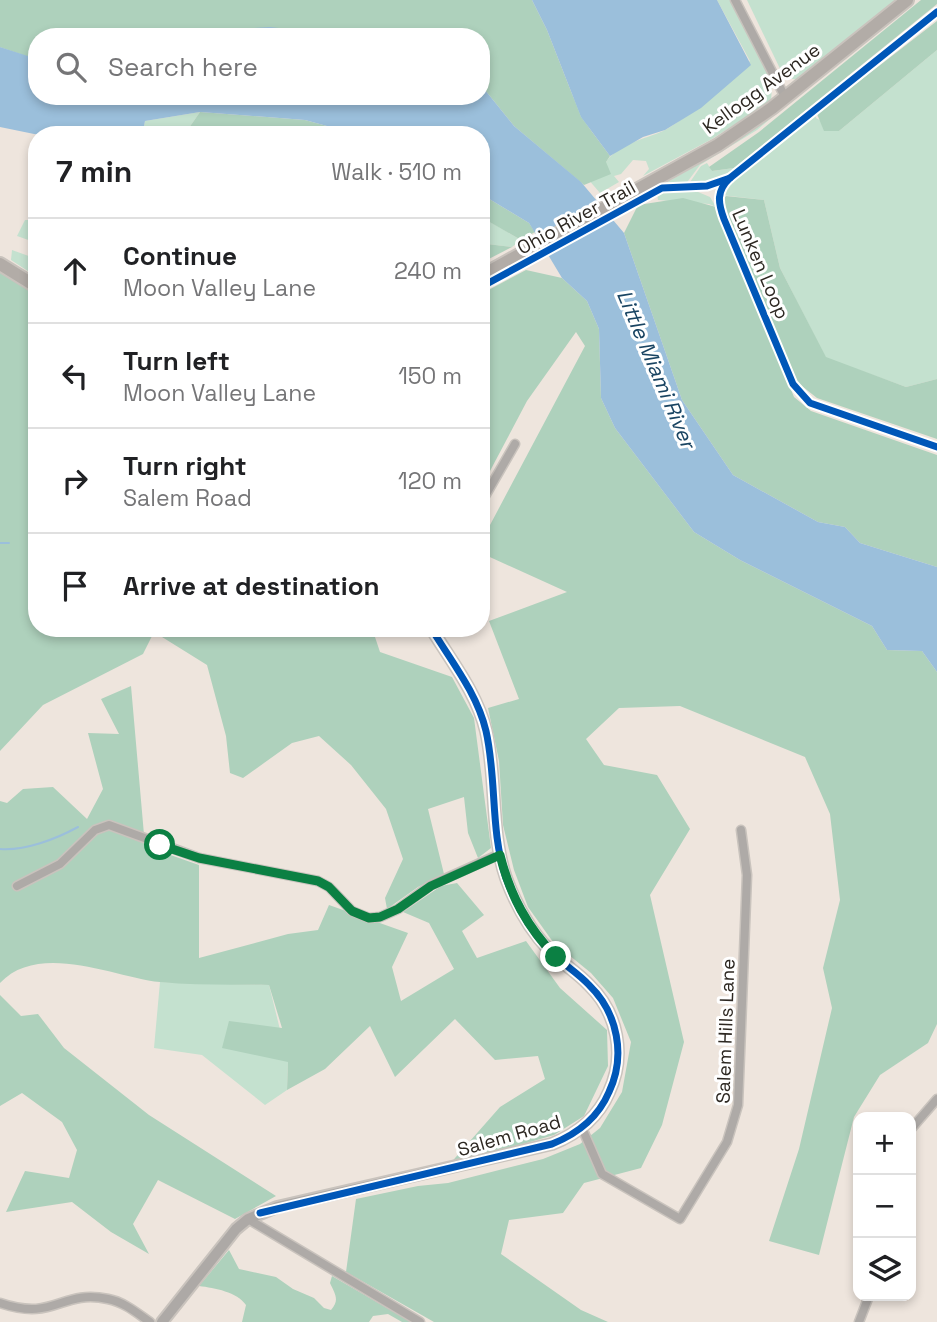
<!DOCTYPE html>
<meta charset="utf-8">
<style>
:root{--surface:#fff;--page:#f2f2f2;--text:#202124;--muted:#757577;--line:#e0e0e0}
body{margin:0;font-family:"Space Grotesk",sans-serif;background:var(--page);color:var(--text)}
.controls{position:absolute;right:21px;bottom:21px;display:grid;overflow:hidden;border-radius:14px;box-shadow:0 4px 10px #0003}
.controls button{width:63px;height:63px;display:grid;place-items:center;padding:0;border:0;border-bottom:2px solid var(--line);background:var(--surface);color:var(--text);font:35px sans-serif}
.stop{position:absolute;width:21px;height:21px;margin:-16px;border:5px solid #0b8043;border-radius:50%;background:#fff}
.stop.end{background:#0b8043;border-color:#fff;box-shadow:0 2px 7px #0008}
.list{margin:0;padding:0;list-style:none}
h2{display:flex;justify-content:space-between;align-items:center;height:91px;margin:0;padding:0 28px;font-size:30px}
h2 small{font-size:23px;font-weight:400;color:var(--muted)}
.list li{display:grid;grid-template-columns:46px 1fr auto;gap:21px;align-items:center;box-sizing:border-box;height:105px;padding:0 28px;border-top:2px solid var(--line)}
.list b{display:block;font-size:26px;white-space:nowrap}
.list p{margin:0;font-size:23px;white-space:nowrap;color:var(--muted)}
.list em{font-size:23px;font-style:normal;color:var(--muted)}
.icon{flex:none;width:38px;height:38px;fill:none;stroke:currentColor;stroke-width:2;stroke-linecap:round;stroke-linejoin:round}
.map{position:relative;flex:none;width:937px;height:1322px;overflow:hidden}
.search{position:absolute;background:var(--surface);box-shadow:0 4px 10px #0003;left:28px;top:28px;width:462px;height:77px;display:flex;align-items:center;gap:18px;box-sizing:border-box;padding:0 24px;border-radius:28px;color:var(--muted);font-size:26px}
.panel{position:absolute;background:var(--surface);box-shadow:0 4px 10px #0003;left:28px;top:126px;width:462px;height:511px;border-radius:28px}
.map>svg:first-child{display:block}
.green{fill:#c4e1cf}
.forest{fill:#aed1bc}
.water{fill:#9bbfdb}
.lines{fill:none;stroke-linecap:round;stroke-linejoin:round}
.stream{stroke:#9bbfdb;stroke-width:2}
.street-casing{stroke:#c9c3bd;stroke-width:11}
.secondary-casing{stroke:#c9c3bd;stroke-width:14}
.primary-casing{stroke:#c9c3bd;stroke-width:16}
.street{stroke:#aeaaa7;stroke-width:8}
.secondary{stroke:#ada9a6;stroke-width:10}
.primary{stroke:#b2aca7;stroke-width:12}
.cycleway-casing{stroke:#fff;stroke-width:11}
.cycleway{stroke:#0057b8;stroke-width:7}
.route{stroke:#0b8043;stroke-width:9}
.labels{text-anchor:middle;stroke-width:6;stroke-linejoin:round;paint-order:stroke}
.street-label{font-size:19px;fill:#2c2721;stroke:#fff}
.water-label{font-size:21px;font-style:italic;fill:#194462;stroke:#fff}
</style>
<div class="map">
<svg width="937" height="1322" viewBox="0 0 937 1322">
<rect width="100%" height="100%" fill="#eee5dd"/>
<g class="green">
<path d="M0 0H524L606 162C618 144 645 139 663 131 685 121 729 78 750 61L717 0H733L769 75 766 76 770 87 772 86 771 101 712 139 643 176 649 169 646 161 633 160 621 174 614 176 619 182 600 193 569 157 481 37 194 32 178 37H37V59L0 47Z"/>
<path d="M747 0H897L798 80 784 77Z"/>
<path d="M937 50V379L906 387 826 358 780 268 764 200 721 195 731 179 815 111 816 118 839 131Z"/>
<path d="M802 92 757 130 700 165 685 185 652 191 730 146Z"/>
<path d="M200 112 184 135H162L144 126 145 121Z"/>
<path d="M707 163 712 171 734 168C727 182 703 186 688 185L701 166Z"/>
<path d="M691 189 710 197 716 207 709 204 658 200 657 193Z"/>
<path d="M485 219 521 240 512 247 487 244 481 254V225Z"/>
<path d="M25 220H29L30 227 37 231V243L17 236Z"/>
<path d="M12 250 37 259V277L11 260Z"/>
<path d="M160 982 269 985 288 1062 287 1090 265 1105 202 1055 154 1048Z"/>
</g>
<g class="forest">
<path d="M0 0H532L547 30 581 117 610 156 606 162 611 174 584 185 514 126 481 85V37C441 37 397 42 356 37 298 30 236 21 178 37H37V59H34L0 47Z"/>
<path d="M921 0H937V4L734 168 712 171 709 167 759 132Z"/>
<path d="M937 21V50L839 131H824L817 114Z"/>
<path d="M200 112 305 120 360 135H184Z"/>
<path d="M481 194 529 223 535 232 521 240 481 217Z"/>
<path d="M726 196 764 200 780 268 826 357 906 387 937 379V439L817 398 798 383 726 212 722 200Z"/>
<path d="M683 198 716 207 794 397 811 411 937 455V567L860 543 845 527 818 522 733 475 682 400 624 233 638 205Z"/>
<path d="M487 244 512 247 481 263V254Z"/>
<path d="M0 264 37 289V628H372L380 652 452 677 474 718 491 848 478 858 468 833 464 797 428 809 444 874 418 887 387 909 385 898 403 859 386 809 351 765 319 736 292 743 243 778 230 773 226 736 207 665 154 632 143 654 43 705 0 751Z"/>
<path d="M526 270 562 278 587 301 599 329 601 398 615 428 694 532 740 560 872 626 887 650 922 651 937 672V1024L928 1043 880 1075 854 1117 819 1255 769 1241 799 1149 832 1008 823 968 840 900 830 814 805 757 680 706 619 708 586 739 604 765 657 775 690 829 650 895 684 1042 662 1125 641 1168 584 1183 563 1213 509 1220 501 1254 581 1310 608 1322H434L346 1272 356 1199 418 1186 448 1183 543 1159 580 1144 600 1128 622 1092 631 1042 613 998 591 973 553 942 528 907 514 870 503 825 499 761 488 708 519 699 489 621 567 592 481 553V542L585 346 576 332 527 401 481 488V294Z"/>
<path d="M131 686 145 846 199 865V958L288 934 318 930 329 905 408 933 392 967 401 1001 454 969 429 923 403 912 441 886 457 883 484 915 462 931 477 958 526 941 560 988 607 1030 608 1066 584 1116 554 1135 448 1166 500 1107 545 1079 538 1056 495 1060 455 1019 395 1077 370 1026 325 1069 287 1090 288 1062 222 1048 229 1021 282 1028 269 985C233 984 196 986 160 982 114 977 39 941 0 983V801L7 803 23 789 53 787 87 819 103 789 88 733 119 734 101 699Z"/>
<path d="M0 995 21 1016 38 1014 64 1048 149 1115 276 1196 235 1219 158 1180 133 1224 149 1254 111 1232 72 1202 6 1212 25 1171 69 1178 77 1150 62 1122 22 1093 0 1106Z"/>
<path d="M229 1250 239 1269 276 1277 293 1289 314 1298 324 1308 331 1310C340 1300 335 1294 330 1283L332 1276 411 1322H402L388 1314 373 1316 369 1322H242L246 1305C237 1292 215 1288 199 1286Z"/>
</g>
<g class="water">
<path d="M532 0H717L751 65 701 108 665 130 643 137 610 156 581 117 547 30Z"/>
<path d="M270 27 356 37H178L194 32Z"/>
<path d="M0 47 37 59V96H481V85L514 126 581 182 624 233 682 400 733 475 818 522 845 527 860 543 937 567V672L922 651 887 650 872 626 740 560 694 532 615 428 601 398 599 329 587 301 562 278 529 223 481 194V135H360L305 120 200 112 145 121 144 126 162 135H39L0 127Z"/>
</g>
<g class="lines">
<g class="stream">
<path d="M0 543H9"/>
<path d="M0 849C25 851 56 839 78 827"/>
</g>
<defs>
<g id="street">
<path d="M735 0 785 97"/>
<path d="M481 503 515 444"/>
<path d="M17 886 60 864 95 830 109 825 199 858 318 881 329 887 352 911 369 918 380 917 398 909 431 885 500 854"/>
<path d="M582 1128 602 1174 680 1219 727 1142 738 1105 747 875 741 830"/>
<path d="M911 1129 937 1099"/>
<path d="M248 1219 420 1322"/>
<path d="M0 1303C56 1322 60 1289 108 1299 124 1302 137 1313 150 1322"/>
<path d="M859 1322 869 1296"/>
</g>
<path id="secondary" d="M162 1322 236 1229 248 1219 277 1207 552 1144C577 1134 598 1118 609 1092 626 1056 618 1013 589 985 577 972 561 963 549 950 529 929 516 905 506 878 490 831 497 779 486 731 477 693 451 661 431 628"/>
<g id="primary">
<path d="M0 264 37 287"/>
<path d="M481 276 718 145 772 108 907 0"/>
</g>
</defs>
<use href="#street" class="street-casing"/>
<use href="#secondary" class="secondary-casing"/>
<use href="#primary" class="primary-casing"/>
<use href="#street" class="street"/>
<use href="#secondary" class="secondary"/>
<use href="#primary" class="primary"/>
<defs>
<g id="cycleway">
<path d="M937 12 730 178C716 191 718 203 724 219L793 384 810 403 937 447"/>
<path d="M481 287 662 188 707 186 730 178"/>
<path d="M260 1213 552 1144C577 1134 598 1118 609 1092 626 1056 618 1013 589 985 577 972 561 963 549 950 529 929 516 905 506 878 490 831 497 779 486 731 477 693 451 661 431 628"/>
</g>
</defs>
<use href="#cycleway" class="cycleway-casing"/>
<use href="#cycleway" class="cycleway"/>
</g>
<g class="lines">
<path class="route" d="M160 845 199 858 318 881 329 887 352 911 369 918 380 917 398 909 431 886 500 855C510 895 527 927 556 957"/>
</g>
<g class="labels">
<g class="street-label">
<text transform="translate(761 88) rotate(-36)" y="7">Kellogg Avenue</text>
<text transform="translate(576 217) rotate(-29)" y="7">Ohio River Trail</text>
<text transform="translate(761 264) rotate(67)" y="7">Lunken Loop</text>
<text transform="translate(725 1031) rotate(-88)" y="7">Salem Hills Lane</text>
<text transform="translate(509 1135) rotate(-16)" y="7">Salem Road</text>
</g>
<g class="water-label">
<text transform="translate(656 369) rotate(67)" y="7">Little Miami River</text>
</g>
</g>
</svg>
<div class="controls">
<button>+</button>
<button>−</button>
<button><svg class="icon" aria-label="layers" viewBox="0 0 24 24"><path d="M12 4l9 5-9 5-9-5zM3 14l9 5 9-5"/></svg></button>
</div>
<div class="stop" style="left:160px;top:845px"></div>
<div class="stop end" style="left:556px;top:957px"></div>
<div class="search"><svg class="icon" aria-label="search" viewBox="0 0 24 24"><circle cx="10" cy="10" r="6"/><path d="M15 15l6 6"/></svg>Search here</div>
<section class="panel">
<h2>7 min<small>Walk · 510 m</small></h2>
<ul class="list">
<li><svg class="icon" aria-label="ahead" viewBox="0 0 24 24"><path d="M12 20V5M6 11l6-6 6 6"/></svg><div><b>Continue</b><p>Moon Valley Lane</p></div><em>240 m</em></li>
<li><svg class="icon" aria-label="left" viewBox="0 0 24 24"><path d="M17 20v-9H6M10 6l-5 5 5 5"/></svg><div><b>Turn left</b><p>Moon Valley Lane</p></div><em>150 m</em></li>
<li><svg class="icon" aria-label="right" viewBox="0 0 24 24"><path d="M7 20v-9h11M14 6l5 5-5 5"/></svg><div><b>Turn right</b><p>Salem Road</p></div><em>120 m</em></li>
<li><svg class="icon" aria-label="arrive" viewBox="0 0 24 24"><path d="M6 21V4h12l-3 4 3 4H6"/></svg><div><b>Arrive at destination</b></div></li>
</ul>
</section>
</div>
